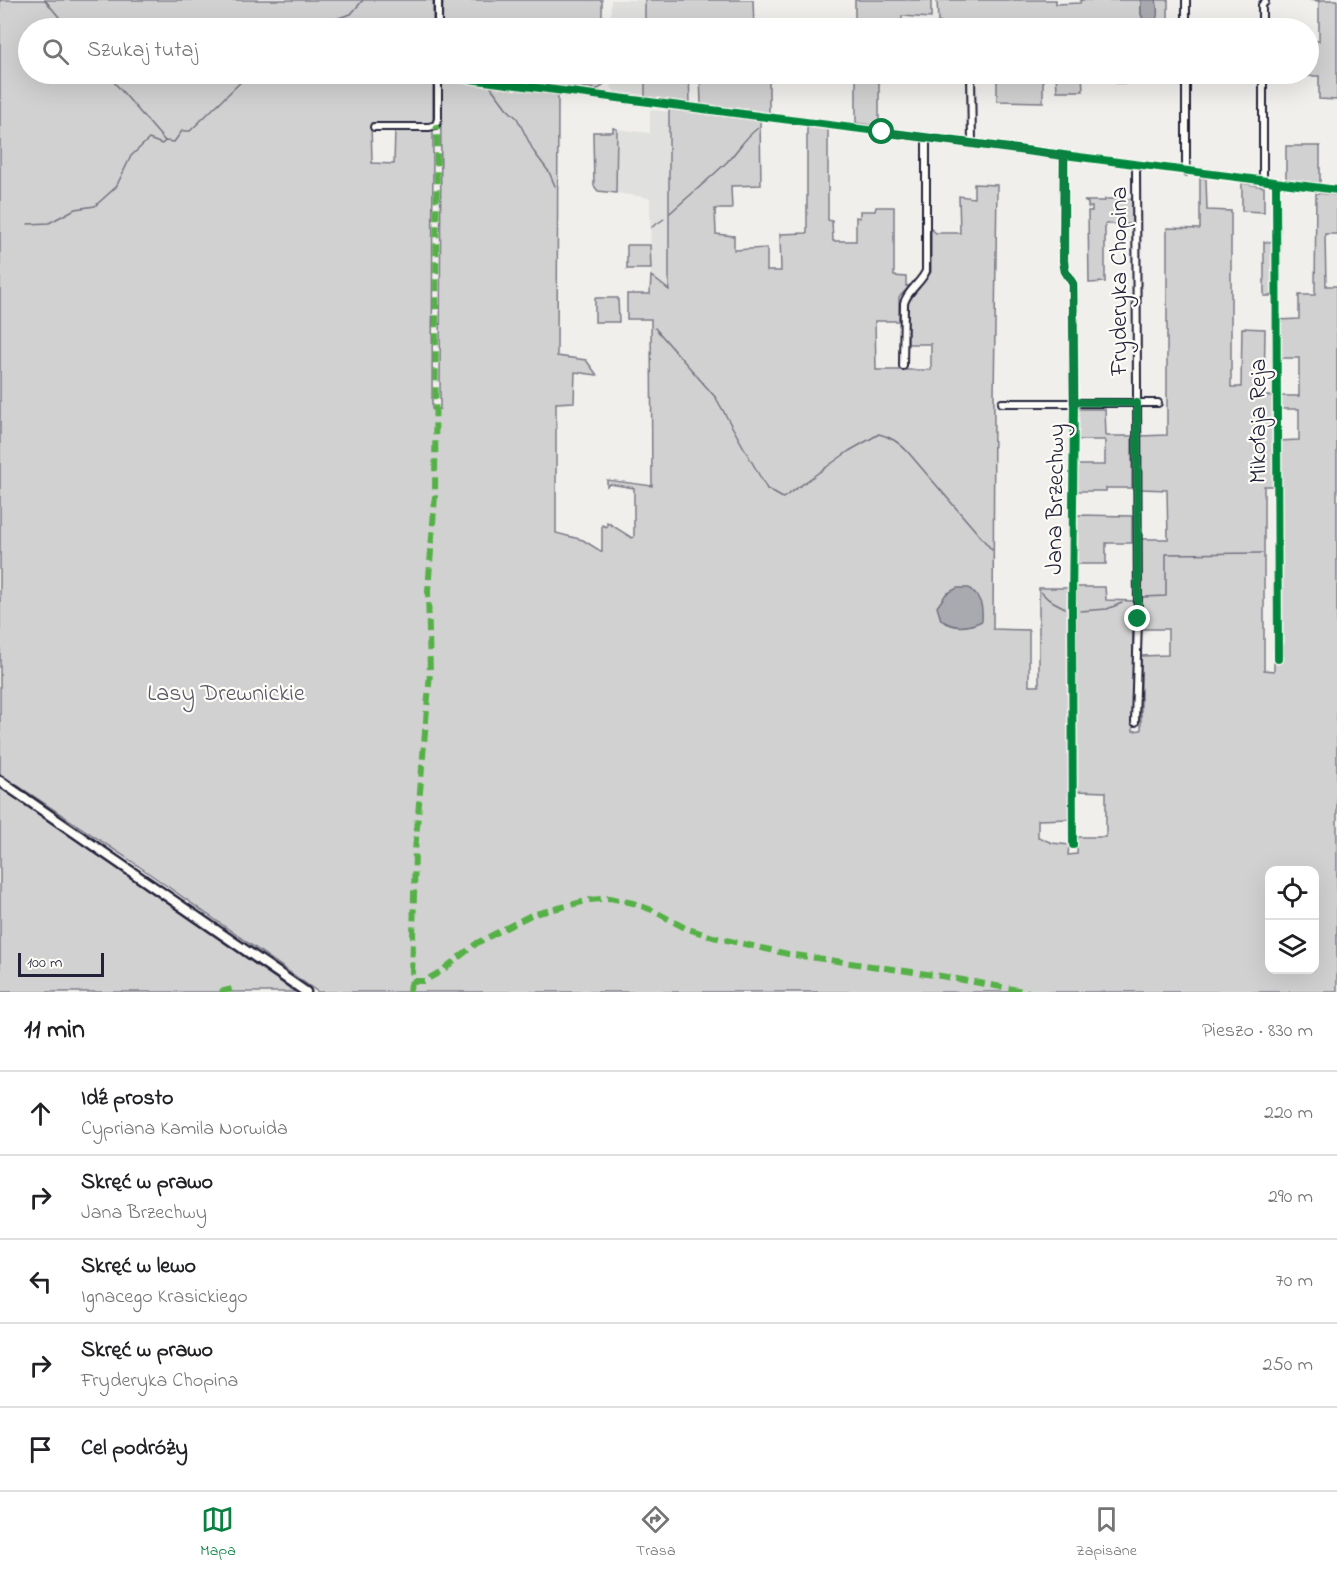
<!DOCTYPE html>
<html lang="pl">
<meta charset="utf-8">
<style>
:root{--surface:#fff;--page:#f2f2f2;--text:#202124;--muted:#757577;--line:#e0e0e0;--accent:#0b8043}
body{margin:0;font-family:"Indie Flower",sans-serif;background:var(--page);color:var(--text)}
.controls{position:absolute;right:18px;bottom:18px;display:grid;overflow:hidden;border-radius:12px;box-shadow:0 6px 24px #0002}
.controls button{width:54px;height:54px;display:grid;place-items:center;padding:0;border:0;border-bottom:2px solid var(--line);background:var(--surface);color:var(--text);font:30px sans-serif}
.scale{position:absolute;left:18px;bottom:15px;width:86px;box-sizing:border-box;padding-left:6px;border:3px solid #22223b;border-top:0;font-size:16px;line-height:21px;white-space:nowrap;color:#22223b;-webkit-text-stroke:4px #fdfcf7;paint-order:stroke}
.stop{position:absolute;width:18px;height:18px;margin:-14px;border:4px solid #0b8043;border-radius:50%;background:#fff}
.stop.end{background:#0b8043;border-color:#fff;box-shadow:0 2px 6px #0008}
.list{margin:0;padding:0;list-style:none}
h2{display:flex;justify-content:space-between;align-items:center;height:78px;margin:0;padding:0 24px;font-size:26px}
h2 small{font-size:20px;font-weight:400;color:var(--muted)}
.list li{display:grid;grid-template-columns:39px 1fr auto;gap:18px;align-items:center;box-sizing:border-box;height:84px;padding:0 24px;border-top:2px solid var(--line)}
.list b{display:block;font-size:22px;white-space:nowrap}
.list p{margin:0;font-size:20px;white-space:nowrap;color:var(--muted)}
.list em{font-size:20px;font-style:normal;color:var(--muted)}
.icon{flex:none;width:33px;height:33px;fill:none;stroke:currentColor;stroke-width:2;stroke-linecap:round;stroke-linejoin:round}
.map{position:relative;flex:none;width:1337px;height:992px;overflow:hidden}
.search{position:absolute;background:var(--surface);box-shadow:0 6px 24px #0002;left:18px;right:18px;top:18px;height:66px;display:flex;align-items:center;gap:15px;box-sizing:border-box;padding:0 21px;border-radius:33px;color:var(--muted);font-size:22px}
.sheet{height:498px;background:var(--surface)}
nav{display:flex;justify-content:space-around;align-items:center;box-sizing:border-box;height:84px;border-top:2px solid var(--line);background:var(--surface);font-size:16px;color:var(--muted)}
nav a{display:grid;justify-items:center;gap:3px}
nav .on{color:var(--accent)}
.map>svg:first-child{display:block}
.built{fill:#e0e0df}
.green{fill:#d2d1d1;stroke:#7a7a86;stroke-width:1.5;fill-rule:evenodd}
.water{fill:#a9a9b0;stroke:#737381;stroke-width:1.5}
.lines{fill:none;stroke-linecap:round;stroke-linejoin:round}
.stream{stroke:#737381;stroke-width:1.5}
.minor-casing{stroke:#22223b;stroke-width:10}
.secondary-casing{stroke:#22223b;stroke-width:13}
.minor{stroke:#fdfcf7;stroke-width:6}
.secondary{stroke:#fdfcf7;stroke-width:8}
.quiet{stroke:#55b146;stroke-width:6;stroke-dasharray:12 6;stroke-linecap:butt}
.cycleway-casing{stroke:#fdfcf7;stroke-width:11}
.cycleway{stroke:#00873e;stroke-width:8}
.route{stroke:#0b8043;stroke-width:8}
.labels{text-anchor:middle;stroke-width:4.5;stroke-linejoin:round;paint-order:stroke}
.street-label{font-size:24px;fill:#22223b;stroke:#fdfcf7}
.park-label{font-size:24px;fill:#575768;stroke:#fdfcf7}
</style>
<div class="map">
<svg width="1337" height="992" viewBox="0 0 1337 992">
<rect width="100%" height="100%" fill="#f0efec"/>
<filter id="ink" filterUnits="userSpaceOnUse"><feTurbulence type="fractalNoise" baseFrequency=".0167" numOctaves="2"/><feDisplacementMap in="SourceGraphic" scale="12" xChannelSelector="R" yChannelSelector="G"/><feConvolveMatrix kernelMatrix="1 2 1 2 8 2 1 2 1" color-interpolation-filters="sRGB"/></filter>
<g filter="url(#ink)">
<g class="built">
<rect x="611" y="0" width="34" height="28"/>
<path d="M611 74H645V95L614 91 611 87Z"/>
<path d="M650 110 669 112V290L651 276 650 198 616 193 617 129 650 133Z"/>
</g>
<g class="green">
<path d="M0 0H433V28H28V74H433V123H371L372 163 394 164 395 131H433L432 409H440L441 81 445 80 558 95 557 356 586 360 597 375 575 372 574 402 556 403V533L583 540 602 552V525L607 527V522L632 538 634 537V488L610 484 607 486V480L652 486 651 319H627V294H650L651 276 669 290V109L760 121 761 185 731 186 732 209H715L716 234 734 236V250L767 248V271H781L780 234 807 233V126L828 129V220L832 221 833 241H856V217L860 218V211H875L876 207H894V276L906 277V286L911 285 899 297V321H875L876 370H931V344H908V301L931 272V229L936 233H960L959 196 974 198V184L997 185 994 396 993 629 1029 630V686H1039V588H1068L1069 819 1038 820V837L1052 843 1069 845 1068 855 1077 854 1078 837H1106V792L1077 791V587H1105L1106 600 1133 601V731L1141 730V656L1168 655V629H1141V539H1168L1167 490 1141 489 1140 436 1167 435V228L1200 229V177L1206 179 1207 210 1231 211V387H1241L1242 328 1265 329 1264 396H1274L1273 486H1264V670L1274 671V663L1279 661 1282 656 1279 647 1278 441 1299 440V409H1279L1278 396H1299V358H1278V320L1299 319V295H1315L1316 193 1337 195V234H1325L1326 286H1337V992H318L127 858 0 774ZM1270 870H1314V969H1270Z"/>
<rect x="441" y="0" width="161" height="28"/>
<path d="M645 0H753L754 28H645Z"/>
<path d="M855 0H931V18L902 16V28H855Z"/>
<path d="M937 0H1056V4L1080 3 1081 0H1141V14L1146 26 1156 22V0H1168V28H959L938 22Z"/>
<path d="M1310 0H1337V100L1319 99V76H1298L1296 74H1308L1309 41H1319V1Z"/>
<path d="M458 74H602L603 86 598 89 569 85V87Z"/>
<path d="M645 74H689L690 103 645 97Z"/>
<path d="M700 74H769V113L701 104Z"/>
<path d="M856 74H879V126L856 123Z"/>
<path d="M997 74H1043V102L997 101Z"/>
<path d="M1056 74H1082L1083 91H1057Z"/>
<path d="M1116 74H1167V84L1116 83Z"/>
<path d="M613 128 617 129 616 193 598 191 594 186 593 132H613Z"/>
<path d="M1286 146H1320V183L1286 179Z"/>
<path d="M1242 183 1264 187V212L1242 211Z"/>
<path d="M1105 199H1133V224H1105V282L1089 283 1088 211H1092V207H1088V203L1084 201H1105Z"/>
<rect x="1264" y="242" width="10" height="54"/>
<path d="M627 245H650L651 269H627Z"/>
<path d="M595 298H618L619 322H595Z"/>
<path d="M1079 409H1105L1106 436H1132V488H1106V491H1077V465H1105V440H1077V412Z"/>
<path d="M1077 515 1132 516V543H1106V564H1077Z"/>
<path d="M0 787 256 965 295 992H0Z"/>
</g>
<g class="water">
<path d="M1141 0H1156C1158 11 1160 24 1146 26L1141 14Z"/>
<path d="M957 588H969C981 598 983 605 982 621 967 628 955 629 941 620L937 607 946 594Z"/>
</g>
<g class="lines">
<g class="stream">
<path d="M45 0 63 22"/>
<path d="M443 0 442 26 444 28"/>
<path d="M306 28 351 14 363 0"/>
<path d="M107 74 165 141"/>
<path d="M490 86 507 109 517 118 534 152 549 172 555 186"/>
<path d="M670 213C689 196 708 180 726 163 738 151 744 138 758 128"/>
<path d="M28 224 49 223 75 209 95 206 116 187 131 156 149 139 162 144 165 141 174 142 182 131H190L249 74"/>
<path d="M652 227 664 219"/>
<path d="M655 328 716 398 767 489 783 498 849 451 879 434C891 437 898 442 907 451L992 550"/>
<path d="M1041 592 1048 599 1065 608"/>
<path d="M1143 597 1166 596V554L1262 553"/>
<path d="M1080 611 1107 609 1122 603"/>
</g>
<defs>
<g id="minor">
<path d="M438 0V28"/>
<path d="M1186 28V0"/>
<path d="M1262 28V5L1265 2"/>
<path d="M971 74 972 144"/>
<path d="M1263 74V181"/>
<path d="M438 75 1337 190"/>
<path d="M374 127H429L436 125 438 119V74"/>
<path d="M1064 156 1063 261 1065 271 1073 284 1074 402 1072 610 1073 845"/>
<path d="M1186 172V74"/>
<path d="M1276 183 1278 659"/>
<path d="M903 366 904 303C908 290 921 283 926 271V137"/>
<path d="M1002 403H1158"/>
<path d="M1135 722 1138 619 1136 165"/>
</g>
<path id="secondary" d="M0 781 306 992"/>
</defs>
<use href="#minor" class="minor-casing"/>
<use href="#secondary" class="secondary-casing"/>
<use href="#minor" class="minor"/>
<use href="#secondary" class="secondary"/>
<g class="quiet">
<path d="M412 981H424L440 972 477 943 531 915 590 900 610 898 633 903 652 910 685 928 713 937 788 954 941 976 1029 992"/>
<path d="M220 992 232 989V992"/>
<path d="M409 992 412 981 415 851 430 673 428 591 435 496 437 130 436 125"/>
</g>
<defs>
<g id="cycleway">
<path d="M438 75 1337 190"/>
<path d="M1064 156 1063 261 1065 271 1073 284 1074 402 1072 610 1073 845"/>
<path d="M1276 183 1278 659"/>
</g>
</defs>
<use href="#cycleway" class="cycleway-casing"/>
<use href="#cycleway" class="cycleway"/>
</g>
</g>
<g class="lines" filter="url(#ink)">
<path class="route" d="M882 132 1064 156V261L1065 271 1073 284 1074 402 1137 403 1138 619"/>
</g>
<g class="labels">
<g class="street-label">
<text transform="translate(1118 281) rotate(-90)" y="8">Fryderyka Chopina</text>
<text transform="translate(1257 421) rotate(-90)" y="8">Mikołaja Reja</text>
<text transform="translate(1054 499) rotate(-89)" y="8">Jana Brzechwy</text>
</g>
<g class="park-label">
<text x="226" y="700">Lasy Drewnickie</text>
</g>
</g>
</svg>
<div class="controls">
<button><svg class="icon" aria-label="locate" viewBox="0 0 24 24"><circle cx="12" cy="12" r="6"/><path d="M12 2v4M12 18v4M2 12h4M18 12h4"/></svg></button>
<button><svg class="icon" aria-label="layers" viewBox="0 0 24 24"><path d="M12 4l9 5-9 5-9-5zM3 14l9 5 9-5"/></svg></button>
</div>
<div class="scale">100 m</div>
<div class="stop" style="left:882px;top:132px"></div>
<div class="stop end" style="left:1138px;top:619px"></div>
<div class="search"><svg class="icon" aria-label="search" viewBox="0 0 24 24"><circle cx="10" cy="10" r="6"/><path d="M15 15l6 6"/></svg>Szukaj tutaj</div>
</div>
<section class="sheet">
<h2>11 min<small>Pieszo · 830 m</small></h2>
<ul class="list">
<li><svg class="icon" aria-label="ahead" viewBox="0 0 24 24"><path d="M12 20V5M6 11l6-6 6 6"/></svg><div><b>Idź prosto</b><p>Cypriana Kamila Norwida</p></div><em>220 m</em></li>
<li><svg class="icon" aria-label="right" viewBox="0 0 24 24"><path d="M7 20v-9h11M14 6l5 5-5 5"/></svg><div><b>Skręć w prawo</b><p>Jana Brzechwy</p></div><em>290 m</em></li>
<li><svg class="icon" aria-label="left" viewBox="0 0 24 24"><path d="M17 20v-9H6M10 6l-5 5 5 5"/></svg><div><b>Skręć w lewo</b><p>Ignacego Krasickiego</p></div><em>70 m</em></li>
<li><svg class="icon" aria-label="right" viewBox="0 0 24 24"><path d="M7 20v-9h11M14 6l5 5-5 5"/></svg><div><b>Skręć w prawo</b><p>Fryderyka Chopina</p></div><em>250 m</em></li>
<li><svg class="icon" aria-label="arrive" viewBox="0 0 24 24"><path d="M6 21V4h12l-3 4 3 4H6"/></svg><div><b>Cel podróży</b></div></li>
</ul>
</section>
<nav>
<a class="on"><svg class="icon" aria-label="map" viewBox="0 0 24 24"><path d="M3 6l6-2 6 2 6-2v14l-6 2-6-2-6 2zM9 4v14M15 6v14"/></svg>Mapa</a>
<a><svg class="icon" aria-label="directions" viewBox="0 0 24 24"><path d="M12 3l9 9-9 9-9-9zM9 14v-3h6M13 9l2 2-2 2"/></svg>Trasa</a>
<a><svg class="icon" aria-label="saved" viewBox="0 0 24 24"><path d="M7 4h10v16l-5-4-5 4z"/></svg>Zapisane</a>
</nav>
